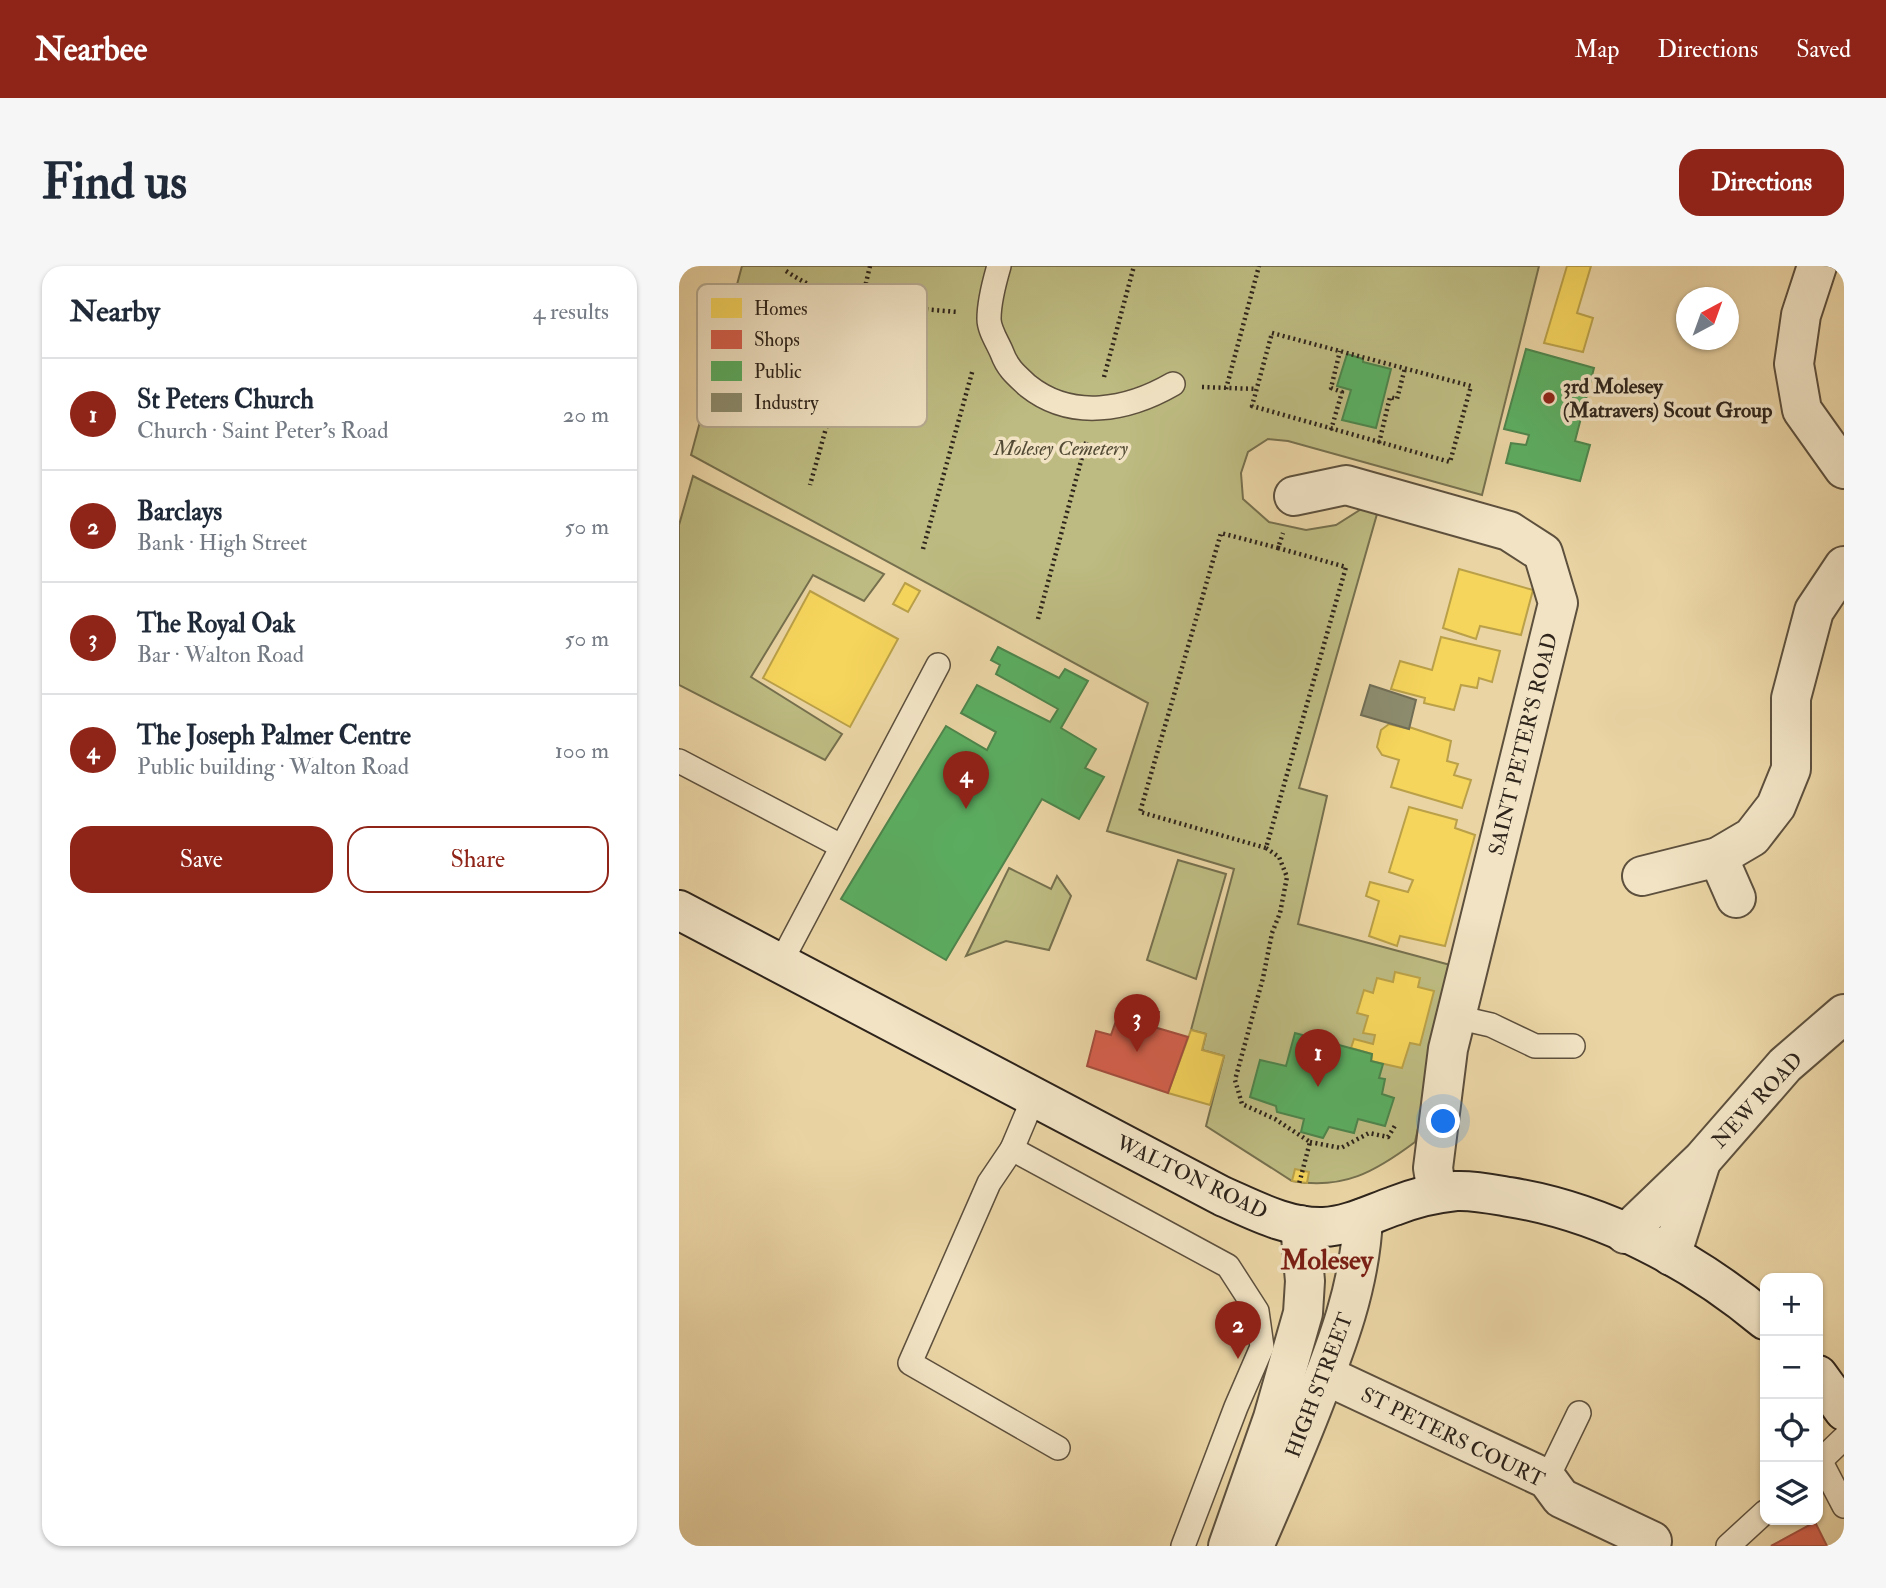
<!DOCTYPE html>
<meta charset="utf-8">
<style>
:root{--surface:#fff;--page:#f6f6f7;--text:#1f2937;--muted:#747a83;--line:#e0e1e3;--accent:#8f2418}
body{margin:0;font-family:"IM FELL Double Pica",serif;background:var(--page);color:var(--text)}
.controls{position:absolute;right:21px;bottom:21px;display:grid;overflow:hidden;border-radius:14px;box-shadow:0 2px 5px #0004}
.controls button{width:63px;height:63px;display:grid;place-items:center;padding:0;border:0;border-bottom:2px solid var(--line);background:var(--surface);color:var(--text);font:35px sans-serif}
.compass{position:absolute;left:997px;top:21px;width:63px;height:63px;border-radius:50%;background:var(--surface);box-shadow:0 2px 5px #0004;rotate:41deg}
.you{position:absolute;left:765px;top:856px;width:24px;height:24px;margin:-18px;border:5px solid #fff;border-radius:50%;background:#1a73e8;box-shadow:0 0 0 10px #1a73e833}
.badge{display:grid;place-items:center;width:46px;height:46px;border-radius:50%;background:var(--accent);color:#fff;font-size:23px;font-weight:700}
.pin{position:absolute;translate:-50% -58px;filter:drop-shadow(0 2px 4px #0008)}
.pin::after{content:'';position:absolute;top:37px;width:24px;height:21px;background:inherit;clip-path:polygon(0 0,100% 0,50% 100%)}
.list{margin:0;padding:0;list-style:none}
h2{display:flex;justify-content:space-between;align-items:center;height:91px;margin:0;padding:0 28px;font-size:30px}
h2 small{font-size:23px;font-weight:400;color:var(--muted)}
.list li{display:grid;grid-template-columns:46px 1fr auto;gap:21px;align-items:center;box-sizing:border-box;height:112px;padding:0 28px;border-top:2px solid var(--line)}
.list b{display:block;font-size:26px;white-space:nowrap}
.list p{margin:0;font-size:23px;white-space:nowrap;color:var(--muted)}
.list em{font-size:23px;font-style:normal;color:var(--muted)}
.actions{display:flex;gap:14px;padding:21px 28px}
.actions a{flex:1;padding:16px 0;border:2px solid var(--accent);border-radius:21px;text-align:center;font-size:24px;color:var(--accent)}
.actions .main{background:var(--accent);color:#fff}
.icon{flex:none;width:38px;height:38px;fill:none;stroke:currentColor;stroke-width:2;stroke-linecap:round;stroke-linejoin:round}
.map{position:relative;flex:none;width:1165px;height:1280px;overflow:hidden;border-radius:21px}
header{display:flex;align-items:center;gap:42px;box-sizing:border-box;height:98px;padding:0 35px;background:var(--accent);color:#fff}
header strong{font-size:33px}
nav{display:flex;gap:38px;margin-inline-start:auto;font-size:24px}
.intro{display:flex;align-items:center;justify-content:space-between;box-sizing:border-box;height:168px;padding:0 42px}
h1{margin:0;font-size:49px}
.button{padding:18px 32px;border-radius:21px;background:var(--accent);color:#fff;font-size:24px;font-weight:700}
main{display:flex;gap:42px;padding:0 42px}
aside{flex:1;background:var(--surface);border-radius:21px;box-shadow:0 2px 5px #0004}
.map>svg:first-child{display:block}
.green{fill:#bdbb81;stroke:#76704e;stroke-width:2}
.homes{fill:#f6d55c;stroke:#baa048;stroke-width:2}
.shops{fill:#d6604d;stroke:#a44e3e;stroke-width:2}
.public{fill:#5aae61;stroke:#4d854c;stroke-width:2}
.industry{fill:#8c8c6e;stroke:#706d55;stroke-width:2}
.lines{fill:none;stroke-linecap:round;stroke-linejoin:round}
.lane-casing{stroke:#5d503d;stroke-width:26}
.street-casing{stroke:#5d503d;stroke-width:42}
.secondary-casing{stroke:#2e241b;stroke-width:42}
.path{stroke:#2e241b;stroke-width:4.5;stroke-dasharray:2 3.5;stroke-linecap:butt}
.lane{stroke:#f1e3c4;stroke-width:23}
.street{stroke:#f1e3c4;stroke-width:38}
.secondary{stroke:#f1e3c4;stroke-width:38}
.poi-dot{fill:#8f2418;stroke:#f1e3c4;stroke-width:2.5}
.labels{text-anchor:middle;stroke-width:7;stroke-linejoin:round;paint-order:stroke}
.poi-label{font-size:21px;font-weight:bold;fill:#2e241b;stroke:#f1e3c4;text-anchor:start}
.park-label{font-size:21px;font-style:italic;fill:#524a34;stroke:#f1e3c4}
.street-label{font-size:21px;fill:#2e241b;stroke:#f1e3c4}
.district-label{font-size:28px;font-weight:bold;fill:#7a1f14;stroke:#f1e3c4}
.key{fill:#f1e3c4;stroke:#b6aa91;stroke-width:2}
.key-label{font-size:19px;fill:#2e241b}
</style>
<header>
<strong>Nearbee</strong>
<nav><a>Map</a><a>Directions</a><a>Saved</a></nav>
</header>
<div class="intro"><h1>Find us</h1><a class="button">Directions</a></div>
<main>
<aside>
<h2>Nearby<small>4 results</small></h2>
<ul class="list">
<li><span class="badge">1</span><div><b>St Peters Church</b><p>Church · Saint Peter's Road</p></div><em>20 m</em></li>
<li><span class="badge">2</span><div><b>Barclays</b><p>Bank · High Street</p></div><em>50 m</em></li>
<li><span class="badge">3</span><div><b>The Royal Oak</b><p>Bar · Walton Road</p></div><em>50 m</em></li>
<li><span class="badge">4</span><div><b>The Joseph Palmer Centre</b><p>Public building · Walton Road</p></div><em>100 m</em></li>
</ul>
<div class="actions"><a class="main">Save</a><a>Share</a></div>
</aside>
<div class="map">
<svg width="1165" height="1280" viewBox="0 0 1165 1280">
<rect width="100%" height="100%" fill="#ead4a4"/>
<filter id="stains"><feTurbulence type="fractalNoise" baseFrequency=".00286" numOctaves="4"/><feColorMatrix values="0 0 0 0 .2 0 0 0 0 .09 0 0 0 0 .02 0 0 0 .5 -.17"/></filter>
<radialGradient id="worn" r=".72"><stop offset=".6" stop-color="#630" stop-opacity="0"/><stop offset="1" stop-color="#630" stop-opacity=".3"/></radialGradient>
<g class="green">
<path d="M63 0H860L803 229 609 175 589 173 569 186 562 207 564 233 590 256 627 264 657 259 684 242 700 241 620 522 648 530 619 658 775 700 736 876C696 906 664 924 613 915L527 860 545 790 523 784 527 768 512 764 555 603 428 565 469 437 12 189Z"/>
<path d="M14 210 205 308 185 335 134 309 72 411 163 468 146 494 0 419V259Z"/>
<path d="M499 594 547 608 517 713 468 694Z"/>
<path d="M330 602 372 623 378 610 392 630 370 684 327 675 287 690Z"/>
</g>
<g class="homes">
<path d="M888 0H912L898 47 914 52 904 86 865 77Z"/>
<path d="M780 303 854 324 842 369 801 360 797 373 764 362Z"/>
<path d="M226 317 241 325 229 346 214 338Z"/>
<path d="M131 325 219 373 171 461 84 412Z"/>
<path d="M762 371 821 385 813 416 800 412 798 422 782 419 775 444 745 437 746 432 712 423 721 395 753 404Z"/>
<path d="M710 458 730 463V461L772 475 768 495 779 498 775 509 792 514 783 542 712 521 720 494 703 489 698 481 702 464Z"/>
<path d="M730 541 778 554 776 562 796 569 766 680 721 670 718 680 690 670 700 635 687 630 691 616 729 626 734 614 710 606Z"/>
<path d="M716 706 741 712 739 721 755 725 741 779 731 777 723 802 692 795 693 788 672 782 675 773 694 778 696 769 684 767 689 750 678 747 685 724 694 727 698 712 714 716Z"/>
<path d="M512 764 527 768 523 784 545 790 531 839 489 827Z"/>
<path d="M616 903 630 906 628 917 613 915Z"/>
</g>
<g class="shops">
<path d="M444 735 480 746 475 761 509 771 489 827 408 800 417 765 432 769Z"/>
<path d="M1136 1256 1148 1280H1092Z"/>
</g>
<g class="public">
<path d="M847 83 915 102 896 175 911 179 901 215 827 197 832 177 847 179 850 169 825 163Z"/>
<path d="M668 88 684 93V96L712 103 697 162 663 154 672 124 658 120Z"/>
<path d="M319 381 380 412 386 403 409 415 382 462 417 483 406 502 425 511 400 553 363 533 267 694 162 633 267 460 308 484 317 466 282 447 298 419 371 456 379 443 317 408 321 399 312 394Z"/>
<path d="M616 767 693 788 692 795 704 798 700 812 706 813 703 828 715 832 706 860 679 853 675 867 650 861 644 872 622 866 625 853 598 846 597 840 571 831 581 794 607 800Z"/>
</g>
<path class="industry" d="M691 419 737 434 730 463 682 449Z"/>
<g class="lines">
<defs>
<g id="lane">
<path d="M320 0C315 17 310 35 310 53 310 64 319 77 323 87 329 103 337 109 349 120 393 155 449 144 494 118"/>
<path d="M0 495 162 580"/>
<path d="M102 696 259 399"/>
<path d="M777 751 812 759 856 780H894"/>
<path d="M355 831 333 883 549 1000 578 1045 583 1081 557 1141 504 1280"/>
<path d="M333 883 310 917 231 1097 379 1182"/>
<path d="M1141 1194 1165 1240"/>
<path d="M1139 1197 1165 1172"/>
<path d="M868 1213 900 1147"/>
<path d="M1049 1280 1086 1246"/>
</g>
<g id="street">
<path d="M1138 0 1122 49 1115 98 1123 144 1165 203"/>
<path d="M615 230 667 219 830 265 864 287 879 337 769 783 754 902 758 927"/>
<path d="M1039 591 1057 632"/>
<path d="M963 610 1039 591 1073 571 1097 540 1112 503V432L1135 345 1165 300"/>
<path d="M946 968 1023 894 1106 799 1165 748"/>
<path d="M992 990 1021 899"/>
<path d="M646 1109 868 1213 882 1232 973 1275"/>
<path d="M549 1280 594 1152 624 1047 626 1015 621 959"/>
<path d="M575 1280C595 1234 615 1188 633 1142 658 1079 681 1020 684 952"/>
</g>
<g id="secondary">
<path d="M0 644 543 930C575 944 608 962 644 961 669 960 692 948 715 940 735 932 756 927 777 925 794 924 813 928 830 931 924 946 1014 994 1086 1054"/>
<path d="M1139 1109 1165 1145"/>
</g>
</defs>
<use href="#lane" class="lane-casing"/>
<use href="#street" class="street-casing"/>
<use href="#secondary" class="secondary-casing"/>
<g class="path">
<path d="M191 0 182 38 279 46"/>
<path d="M107 5C131 21 155 31 182 38L131 219"/>
<path d="M593 67 792 120 771 196 573 140Z"/>
<path d="M425 111 455 0"/>
<path d="M523 121 578 123"/>
<path d="M547 123 580 0"/>
<path d="M652 164 663 126 652 122 661 85"/>
<path d="M700 177 711 131 718 133 726 102"/>
<path d="M599 282 667 301 587 582 461 546 542 267 599 282 604 267"/>
<path d="M244 283 294 103"/>
<path d="M359 353 408 173"/>
<path d="M587 582 600 591 608 611 601 647 593 667 584 712 556 814 563 838 596 853 631 876 620 918"/>
<path d="M631 876 662 882 690 867 709 871 717 858"/>
</g>
<use href="#lane" class="lane"/>
<use href="#street" class="street"/>
<use href="#secondary" class="secondary"/>
</g>
<circle class="poi-dot" cx="870" cy="132" r="7"/>
<g class="labels">
<g class="poi-label">
<text x="884" y="127">3rd Molesey<tspan x="884" dy="24">(Matravers) Scout Group</tspan></text>
</g>
<g class="park-label">
<text x="382" y="189">Molesey Cemetery</text>
</g>
<g class="street-label">
<text transform="translate(844 478) rotate(-76)" y="7">SAINT PETER'S ROAD</text>
<text transform="translate(1078 834) rotate(-47)" y="7">NEW ROAD</text>
<text transform="translate(513 911) rotate(26)" y="7">WALTON ROAD</text>
<text transform="translate(640 1119) rotate(-69)" y="7">HIGH STREET</text>
<text transform="translate(774 1171) rotate(26)" y="7">ST PETERS COURT</text>
</g>
<g class="district-label">
<text x="648" y="1003">Molesey</text>
</g>
</g>
<rect x="18" y="18" width="230" height="143" rx="10" class="key"/>
<rect x="32" y="32" width="31" height="20" fill="#f6d55c"/>
<rect x="32" y="64" width="31" height="19" fill="#d6604d"/>
<rect x="32" y="95" width="31" height="20" fill="#5aae61"/>
<rect x="32" y="127" width="31" height="19" fill="#8c8c6e"/>
<g class="key-label">
<text x="75" y="49">Homes</text>
<text x="75" y="80">Shops</text>
<text x="75" y="112">Public</text>
<text x="75" y="143">Industry</text>
</g>
<rect width="100%" height="100%" filter="url(#stains)"/>
<rect width="100%" height="100%" fill="url(#worn)"/>
</svg>
<div class="controls">
<button>+</button>
<button>−</button>
<button><svg class="icon" aria-label="locate" viewBox="0 0 24 24"><circle cx="12" cy="12" r="6"/><path d="M12 2v4M12 18v4M2 12h4M18 12h4"/></svg></button>
<button><svg class="icon" aria-label="layers" viewBox="0 0 24 24"><path d="M12 4l9 5-9 5-9-5zM3 14l9 5 9-5"/></svg></button>
</div>
<svg class="compass" viewBox="-18 -18 36 36"><path d="M0-13l5 13h-10z" fill="#e53935"/><path d="M0 13l5-13h-10z" fill="#747a83"/></svg>
<div class="you"></div>
<div class="pin badge" style="left:639px;top:821px">1</div>
<div class="pin badge" style="left:559px;top:1093px">2</div>
<div class="pin badge" style="left:458px;top:786px">3</div>
<div class="pin badge" style="left:287px;top:543px">4</div>
</div>
</main>
